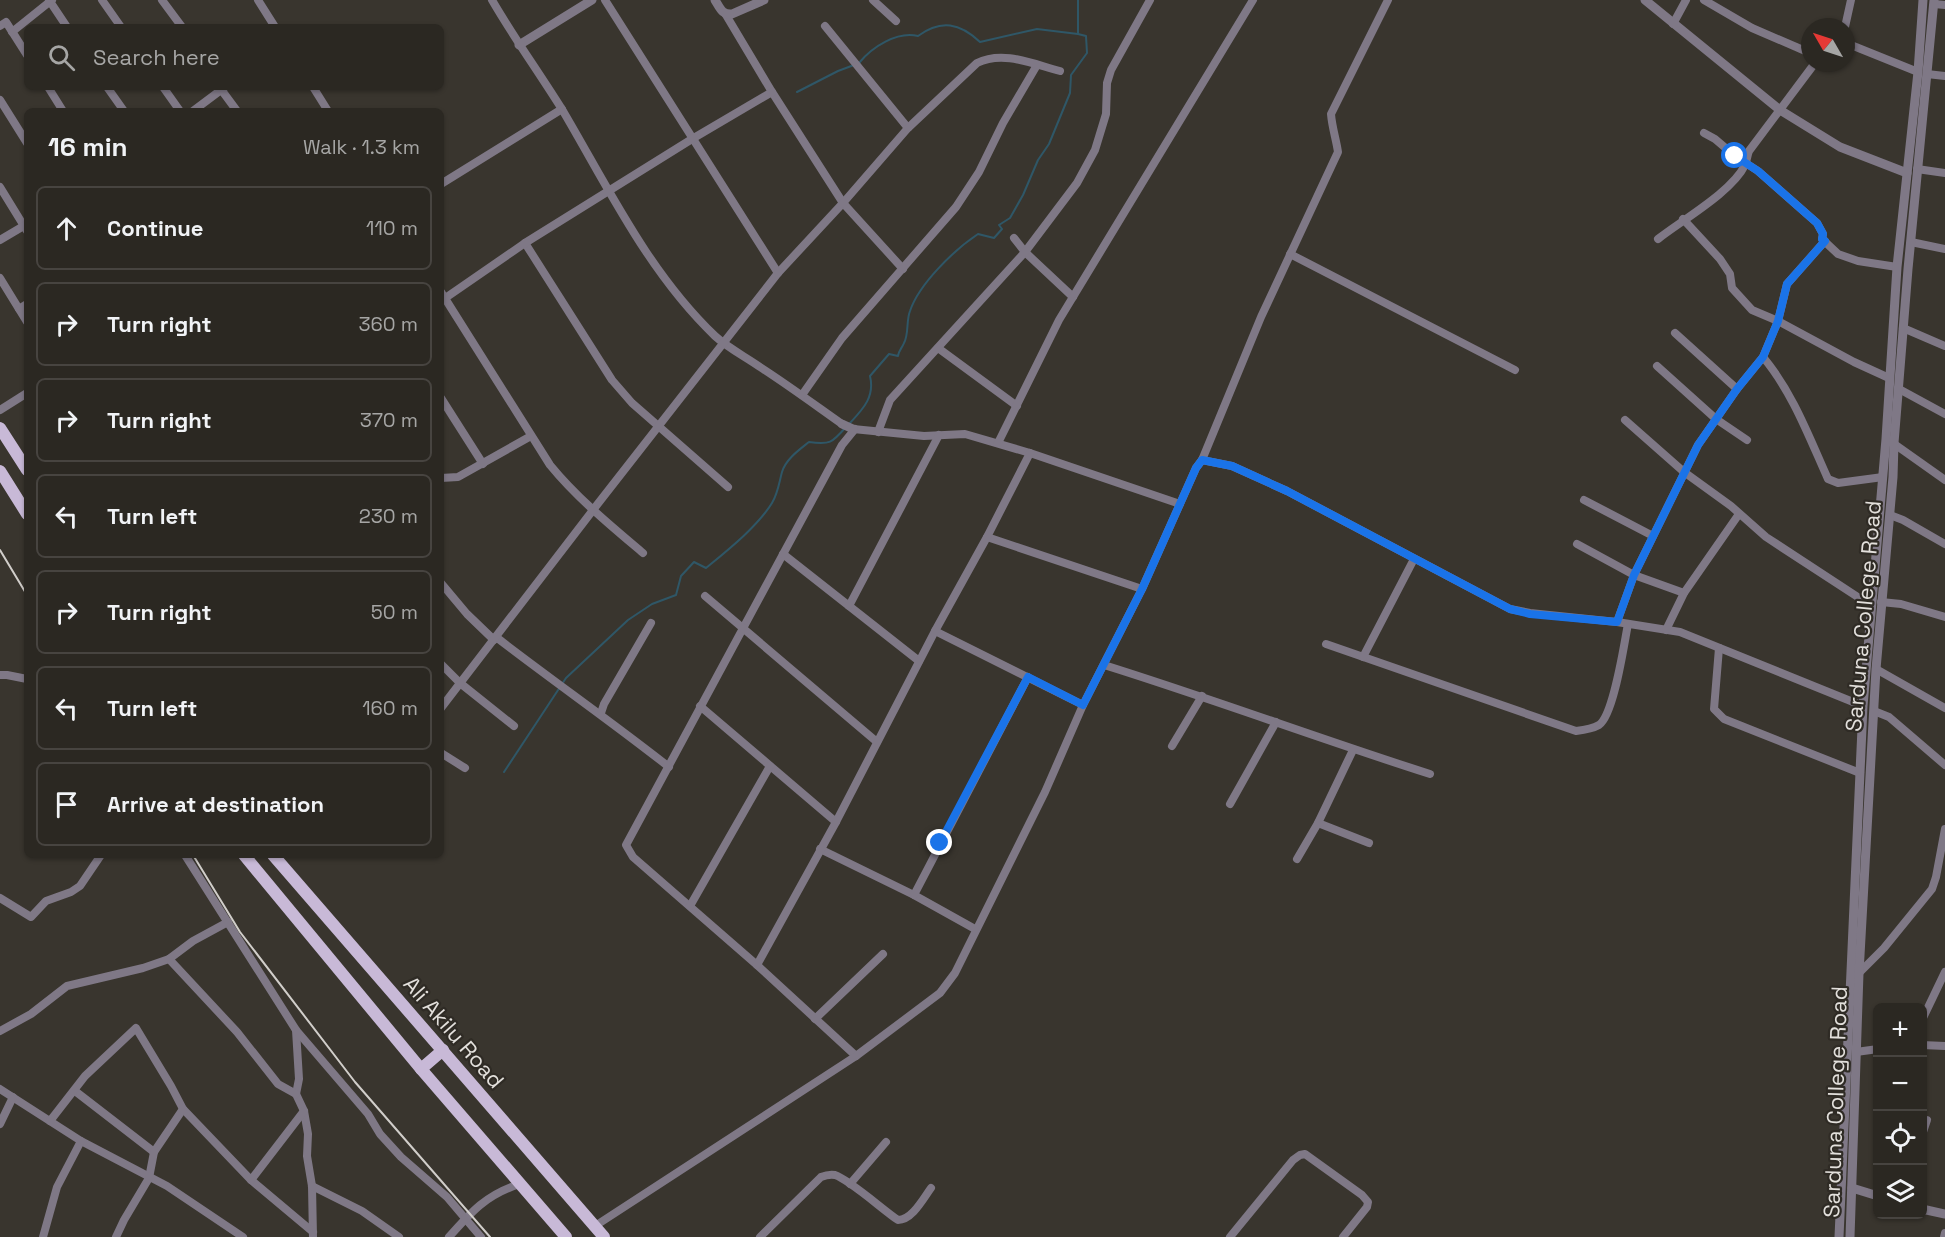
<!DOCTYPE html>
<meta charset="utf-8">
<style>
:root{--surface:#2b2822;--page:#37342f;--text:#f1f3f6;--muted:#a6a6a5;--line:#474440}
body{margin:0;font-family:"Space Grotesk",sans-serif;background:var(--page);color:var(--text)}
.controls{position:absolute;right:18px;bottom:18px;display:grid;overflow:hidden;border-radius:9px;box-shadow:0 2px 4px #0004}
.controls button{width:54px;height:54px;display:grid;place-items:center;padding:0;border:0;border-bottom:2px solid var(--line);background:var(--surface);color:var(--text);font:30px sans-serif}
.compass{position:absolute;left:1801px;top:18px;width:54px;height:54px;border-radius:50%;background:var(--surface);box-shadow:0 2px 4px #0004;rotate:309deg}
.stop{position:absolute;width:18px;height:18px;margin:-14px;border:4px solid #1a73e8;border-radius:50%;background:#fff}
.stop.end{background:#1a73e8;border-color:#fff;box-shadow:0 2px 6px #0008}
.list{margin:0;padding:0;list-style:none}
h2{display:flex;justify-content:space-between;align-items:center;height:78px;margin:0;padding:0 24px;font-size:26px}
h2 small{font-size:20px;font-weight:400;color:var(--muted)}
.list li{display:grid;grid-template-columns:39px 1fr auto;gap:18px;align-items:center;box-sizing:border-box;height:84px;margin:0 12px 12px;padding:0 12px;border:2px solid var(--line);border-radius:9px}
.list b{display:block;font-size:22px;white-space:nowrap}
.list em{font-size:20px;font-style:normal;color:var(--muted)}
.icon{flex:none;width:33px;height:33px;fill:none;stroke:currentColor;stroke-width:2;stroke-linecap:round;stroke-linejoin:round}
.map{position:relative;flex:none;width:1945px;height:1237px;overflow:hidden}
.search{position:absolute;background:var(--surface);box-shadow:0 2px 4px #0004;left:24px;top:24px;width:420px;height:66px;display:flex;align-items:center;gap:15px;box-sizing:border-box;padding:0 21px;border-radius:9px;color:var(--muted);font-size:22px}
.panel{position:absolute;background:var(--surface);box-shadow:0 2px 4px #0004;left:24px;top:108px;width:420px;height:750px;border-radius:9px}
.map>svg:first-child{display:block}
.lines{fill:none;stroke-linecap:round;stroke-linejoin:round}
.stream{stroke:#2f5767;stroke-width:2}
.minor{stroke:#7f7886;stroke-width:8}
.tertiary{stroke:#7f7886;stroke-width:9}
.primary{stroke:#c8b9d7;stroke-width:12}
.rail{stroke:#d1ceca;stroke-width:2}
.route{stroke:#1a73e8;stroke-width:8}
.labels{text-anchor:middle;stroke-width:4.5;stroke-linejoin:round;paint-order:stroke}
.street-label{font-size:22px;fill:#e3e0dc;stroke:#2f2b25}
</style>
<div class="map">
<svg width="1945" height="1237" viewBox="0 0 1945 1237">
<rect width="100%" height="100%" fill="#39352e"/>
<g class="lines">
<g class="stream">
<path d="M859 63C872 47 897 31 918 36 941 19 960 23 980 42L1037 29 1078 34V0"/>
<path d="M797 92 838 71 854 65"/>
<path d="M850 423C863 409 875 397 870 376L889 354 898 356C899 350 902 348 904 343 909 334 906 321 910 311 919 284 954 250 978 234L994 238 1002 229 999 225 1010 218 1023 195 1038 160 1049 144 1070 93 1071 75 1087 53 1086 36 1078 34"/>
<path d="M504 772 566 678 628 620 652 604 676 595 681 576 694 562 706 568C728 550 757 527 772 503 778 493 779 483 782 472 786 459 799 450 809 442 830 445 832 443 846 427"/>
</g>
<g class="minor">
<path d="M49 0 67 27"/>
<path d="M102 0 121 27"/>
<path d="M162 0 182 27"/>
<path d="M258 0 275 27"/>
<path d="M492 0C514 38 540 74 563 111 609 189 649 273 715 336 728 348 746 357 760 367 788 385 815 405 842 424"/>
<path d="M605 0 778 273"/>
<path d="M873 0 896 21"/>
<path d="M1704 0 1752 28 1810 53"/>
<path d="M1934 4 1945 5"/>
<path d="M726 15 772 92 843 203 903 269"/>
<path d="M1673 24 1686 0"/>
<path d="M0 26 6 22 27 55"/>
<path d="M825 26 908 128"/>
<path d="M1845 27 1851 0"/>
<path d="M12 32 52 0"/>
<path d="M1846 43 1918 72"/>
<path d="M1927 74 1945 76"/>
<path d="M48 87 63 111"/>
<path d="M107 87 124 111"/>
<path d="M163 87 180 111"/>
<path d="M313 87 328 111"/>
<path d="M220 88 237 111"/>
<path d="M0 100 27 143"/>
<path d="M193 111 225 87"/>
<path d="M1704 133 1715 139 1735 156 1758 171 1817 223 1823 234 1822 239 1838 254 1858 261 1897 267"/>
<path d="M1917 169 1945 173"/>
<path d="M441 184 562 109"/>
<path d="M0 187 27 231"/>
<path d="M1683 219 1720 259 1730 274 1732 288 1752 310 1778 321 1854 362 1889 378"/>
<path d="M1014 238 1025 252 1073 297"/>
<path d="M1658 239C1682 220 1732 192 1745 165 1747 161 1747 156 1749 151L1815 63"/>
<path d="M0 240 27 224"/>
<path d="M1911 242 1945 249"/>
<path d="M525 243 612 380 632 403 728 487"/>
<path d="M1290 254 1515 370"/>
<path d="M0 278 27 322"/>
<path d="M441 292 550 465C577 498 610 525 643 553"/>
<path d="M441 301 525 243 692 139 772 92"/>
<path d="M19 309 27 304"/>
<path d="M1903 328 1945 346"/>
<path d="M1675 333 1737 389"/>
<path d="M938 348 1017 406"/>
<path d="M1763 357C1793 393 1809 437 1828 479L1838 483 1883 477"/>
<path d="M1657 366 1716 419 1747 440"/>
<path d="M1899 389 1945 414"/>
<path d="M802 395 842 338 956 207 979 172 1003 123 1037 65"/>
<path d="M441 398 483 464"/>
<path d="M0 410 27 393"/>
<path d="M1625 420 1684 472 1731 506 1766 537 1870 605"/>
<path d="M853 429 924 436 965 434 1030 453 1180 504"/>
<path d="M855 429 842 445 626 845 633 857 757 965 856 1056"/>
<path d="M878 432 890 400 1025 252 1077 183 1095 150 1106 114 1107 83 1111 70 1150 0"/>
<path d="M1890 441 1945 480"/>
<path d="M998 443 1059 320 1253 0"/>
<path d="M1202 460 1232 466 1287 491 1510 609 1530 613 1617 622 1680 632 1863 706"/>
<path d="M441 478 458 477 531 436"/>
<path d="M1584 500 1653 536"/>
<path d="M1890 515 1903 520 1945 544"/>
<path d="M987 537 1142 589"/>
<path d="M1577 544 1634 575 1684 593"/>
<path d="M783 554 919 661"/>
<path d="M441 583 467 614 494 640"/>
<path d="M705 596 877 742"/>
<path d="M1881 602 1901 604 1945 617"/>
<path d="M849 606 939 435"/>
<path d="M1617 622 1634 575 1698 445 1737 389 1763 357 1778 321 1787 284 1825 241"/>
<path d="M1666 630 1684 593 1739 514"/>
<path d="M935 631 1083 705"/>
<path d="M496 637C553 681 612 722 669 767"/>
<path d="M1326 644 1576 731C1584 730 1592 729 1599 725 1614 715 1624 644 1628 624"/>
<path d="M1719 648 1714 709 1724 719 1860 773"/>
<path d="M1363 657 1414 559"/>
<path d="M441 664 460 683 514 726"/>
<path d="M1104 665C1213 699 1320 739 1430 774"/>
<path d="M1876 669 1945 708"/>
<path d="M0 675H7L27 679"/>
<path d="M700 706 836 822"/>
<path d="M441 708 593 510 778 273 843 203 908 128 977 63C1003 50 1033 64 1060 71"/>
<path d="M1874 711 1889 717 1945 765"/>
<path d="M601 713 604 704 651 623"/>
<path d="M1172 746 1202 696"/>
<path d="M441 753 465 768"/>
<path d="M1230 804 1276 722"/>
<path d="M1318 823 1369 843"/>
<path d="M820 849 914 895 975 929"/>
<path d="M185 855 296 1030 299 1079 296 1094 304 1111 308 1134 307 1156 312 1186 313 1237"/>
<path d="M1297 859 1318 823 1353 750"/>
<path d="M914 895 1028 677"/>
<path d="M0 898 31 917 46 901 71 892 80 886 101 855"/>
<path d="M690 906 770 766"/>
<path d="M169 959 237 1032 278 1084 296 1094"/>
<path d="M757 965 836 822 935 631 987 537 1030 453"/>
<path d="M1859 973 1884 948 1932 889 1936 877 1945 829"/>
<path d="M815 1019 883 954"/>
<path d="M1922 1020 1945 972"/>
<path d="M296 1030 368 1114 380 1134 401 1157 447 1197 481 1237"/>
<path d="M0 1031 31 1014 67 986 143 968 169 959 193 941 228 922"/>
<path d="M1922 1045 1945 1046"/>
<path d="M1856 1052 1878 1049"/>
<path d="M0 1089 81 1141 167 1186 243 1237"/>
<path d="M75 1091 154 1152"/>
<path d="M50 1121 85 1076 136 1028 171 1086 183 1109 251 1180 313 1232"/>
<path d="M0 1124 13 1097"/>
<path d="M1922 1135 1927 1120"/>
<path d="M251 1180 304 1111"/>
<path d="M850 1184 886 1142"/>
<path d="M312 1186 362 1211 399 1237"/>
<path d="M595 1226 856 1056 940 993 955 973 1045 792 1083 705 1142 589 1196 468 1202 460 1261 317 1338 152C1336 139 1332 127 1331 114L1388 0"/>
<path d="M43 1237 57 1187 81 1141"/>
<path d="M116 1237 124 1220 149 1178 154 1152 183 1109"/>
<path d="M449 1237C471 1212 487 1194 520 1184"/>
<path d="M760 1237 821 1177C826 1175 829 1174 835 1175 850 1180 883 1210 898 1220 912 1220 923 1199 931 1188"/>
<path d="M1230 1237 1293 1160 1300 1155 1305 1154 1362 1195 1368 1202 1367 1207 1343 1237"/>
<path d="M1944 1237 1945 1233"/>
</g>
<g class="tertiary">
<path d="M715 0C720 8 722 15 732 14L764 0"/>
<path d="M1645 0 1780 110 1840 147 1907 173"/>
<path d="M519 45 592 0"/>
<path d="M842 424 853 429"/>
<path d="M1852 1188 1878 1196"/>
<path d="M1922 1209 1945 1214"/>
<path d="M1839 1237 1863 706 1886 439 1897 267 1918 72 1923 0"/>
<path d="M1850 1237 1859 973 1876 669 1893 477 1894 443 1908 269 1934 0"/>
</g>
<g class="primary">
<path d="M0 428 27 470"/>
<path d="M0 471 27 514"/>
<path d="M244 855 421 1069 566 1237"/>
<path d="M273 855 604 1237"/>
<path d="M421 1069 443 1050"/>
</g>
<g class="rail">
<path d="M0 550 27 595"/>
<path d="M193 855 240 932 355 1082 490 1237"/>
</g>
</g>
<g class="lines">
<path class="route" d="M940 843 1028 677 1083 705 1142 589 1196 468 1202 460 1232 466 1287 491 1510 609 1530 614 1617 622 1634 575 1698 445 1737 389 1763 357 1778 321 1787 284 1825 241 1822 239 1823 234 1817 223 1758 171 1735 156"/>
</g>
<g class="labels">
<g class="street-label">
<text transform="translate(1863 616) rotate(-85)" y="8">Sarduna College Road</text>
<text transform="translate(454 1032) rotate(49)" y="8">Ali Akilu Road</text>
<text transform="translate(1835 1102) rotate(-88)" y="8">Sarduna College Road</text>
</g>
</g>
</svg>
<div class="controls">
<button>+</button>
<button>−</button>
<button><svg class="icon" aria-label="locate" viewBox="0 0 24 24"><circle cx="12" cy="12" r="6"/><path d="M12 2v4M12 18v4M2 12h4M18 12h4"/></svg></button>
<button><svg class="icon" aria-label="layers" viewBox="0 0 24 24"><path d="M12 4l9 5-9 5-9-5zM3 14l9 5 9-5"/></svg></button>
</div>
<svg class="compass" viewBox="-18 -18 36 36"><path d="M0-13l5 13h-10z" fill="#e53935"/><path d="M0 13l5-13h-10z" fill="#a6a6a5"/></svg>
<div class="stop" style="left:1735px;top:156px"></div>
<div class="stop end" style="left:940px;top:843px"></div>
<div class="search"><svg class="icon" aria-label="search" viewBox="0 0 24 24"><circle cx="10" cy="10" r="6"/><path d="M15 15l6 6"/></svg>Search here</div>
<section class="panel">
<h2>16 min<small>Walk · 1.3 km</small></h2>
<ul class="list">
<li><svg class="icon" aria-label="ahead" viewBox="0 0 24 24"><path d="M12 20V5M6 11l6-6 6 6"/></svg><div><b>Continue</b></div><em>110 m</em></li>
<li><svg class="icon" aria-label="right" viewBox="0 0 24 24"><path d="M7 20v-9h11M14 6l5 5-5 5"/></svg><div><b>Turn right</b></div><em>360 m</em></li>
<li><svg class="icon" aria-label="right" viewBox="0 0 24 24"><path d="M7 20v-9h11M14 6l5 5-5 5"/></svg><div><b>Turn right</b></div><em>370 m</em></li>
<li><svg class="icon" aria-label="left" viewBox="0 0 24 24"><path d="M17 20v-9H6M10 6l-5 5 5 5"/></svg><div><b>Turn left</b></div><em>230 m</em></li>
<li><svg class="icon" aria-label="right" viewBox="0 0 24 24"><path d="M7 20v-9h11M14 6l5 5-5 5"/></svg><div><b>Turn right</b></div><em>50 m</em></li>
<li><svg class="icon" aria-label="left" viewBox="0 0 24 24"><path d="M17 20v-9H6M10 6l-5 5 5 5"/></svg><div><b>Turn left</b></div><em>160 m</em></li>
<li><svg class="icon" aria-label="arrive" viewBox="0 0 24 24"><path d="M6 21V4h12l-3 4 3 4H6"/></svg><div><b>Arrive at destination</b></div></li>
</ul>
</section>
</div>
